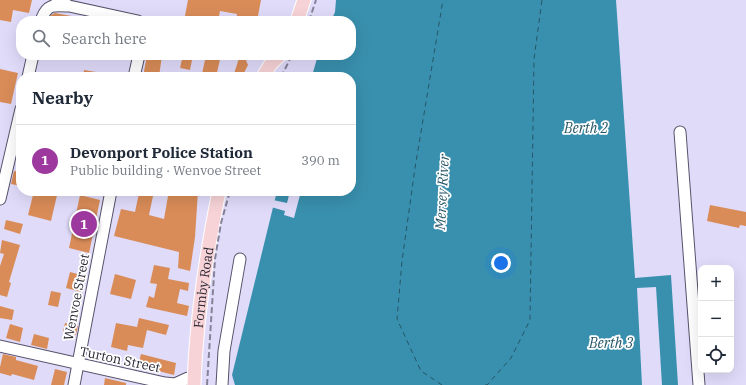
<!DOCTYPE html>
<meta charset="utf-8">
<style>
:root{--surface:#fff;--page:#f6f6f7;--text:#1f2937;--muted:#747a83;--line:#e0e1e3;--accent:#9c389e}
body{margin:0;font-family:"IBM Plex Serif",serif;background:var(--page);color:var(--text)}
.controls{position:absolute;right:12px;bottom:12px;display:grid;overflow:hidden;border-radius:8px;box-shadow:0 4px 16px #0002}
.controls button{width:36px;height:36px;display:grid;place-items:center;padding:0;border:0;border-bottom:1px solid var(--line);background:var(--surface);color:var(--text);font:20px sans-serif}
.you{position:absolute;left:501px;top:263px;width:14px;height:14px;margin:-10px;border:3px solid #fff;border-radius:50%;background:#1a73e8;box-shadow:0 0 0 6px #1a73e833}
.badge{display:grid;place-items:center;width:26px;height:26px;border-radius:50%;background:var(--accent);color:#fff;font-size:13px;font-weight:700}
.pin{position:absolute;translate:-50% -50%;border:2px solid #fff;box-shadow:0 1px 4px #0006}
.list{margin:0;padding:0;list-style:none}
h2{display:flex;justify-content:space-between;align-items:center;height:52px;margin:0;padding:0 16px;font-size:17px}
h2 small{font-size:13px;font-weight:400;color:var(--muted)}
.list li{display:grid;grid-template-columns:26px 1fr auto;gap:12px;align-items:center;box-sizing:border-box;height:72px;padding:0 16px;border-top:1px solid var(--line)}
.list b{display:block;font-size:15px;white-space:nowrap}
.list p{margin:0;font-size:13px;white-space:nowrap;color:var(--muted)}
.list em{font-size:13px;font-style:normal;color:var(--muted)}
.icon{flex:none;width:22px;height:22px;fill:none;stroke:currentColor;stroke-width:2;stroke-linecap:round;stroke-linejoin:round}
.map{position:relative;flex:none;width:746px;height:385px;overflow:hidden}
.search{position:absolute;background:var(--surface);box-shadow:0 4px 16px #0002;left:16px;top:16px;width:340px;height:44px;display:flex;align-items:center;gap:10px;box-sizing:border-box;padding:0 14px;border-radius:16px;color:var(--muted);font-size:15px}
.panel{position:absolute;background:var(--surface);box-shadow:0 4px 16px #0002;left:16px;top:72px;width:340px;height:124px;border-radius:16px}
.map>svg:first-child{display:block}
.water{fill:#3990ae}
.pier{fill:#e0dbf9}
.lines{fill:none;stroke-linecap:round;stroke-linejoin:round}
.ferry{stroke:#255566;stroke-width:1;stroke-dasharray:5 4;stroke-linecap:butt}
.building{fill:#d98c58}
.minor-casing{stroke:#57526b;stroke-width:13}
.major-casing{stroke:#fff;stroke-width:15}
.minor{stroke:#fff;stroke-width:11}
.major{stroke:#f7d3d7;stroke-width:13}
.rail{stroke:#868297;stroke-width:2;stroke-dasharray:6 3;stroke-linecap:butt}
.labels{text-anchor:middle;stroke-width:3.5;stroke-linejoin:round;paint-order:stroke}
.street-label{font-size:13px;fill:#2a2834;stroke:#fff}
.water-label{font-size:14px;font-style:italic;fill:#255566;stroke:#fff}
</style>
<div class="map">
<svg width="746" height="385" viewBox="0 0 746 385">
<rect width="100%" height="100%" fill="#e0dbf9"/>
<path class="water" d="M336 0H616L635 278 671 275 678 385H235L232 375 277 191H351V77L312 76 318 55H351V21H331L335 12Z"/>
<g class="pier">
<path d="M290 191H301L294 218 284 215 285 211 271 207 273 200 287 203Z"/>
<path d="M656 287 662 385H642L637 288Z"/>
</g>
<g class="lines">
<g class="ferry">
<path d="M442 385 421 371 397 319 402 261 415 168 443 0"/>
<path d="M485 385H487L511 358 530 320 534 59 542 0"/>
</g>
</g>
<g class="building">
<path d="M0 0H32L29 13 13 10 11 22 0 20Z"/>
<path d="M188 0H261L257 21H236L237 14 220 11 218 21H184Z"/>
<path d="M55 13 82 18 81 21H48L51 15Z"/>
<path d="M147 55H162L159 77H143Z"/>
<path d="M183 55H193L190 70 180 68Z"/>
<path d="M193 55H221L216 77 202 74 205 60 193 58Z"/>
<path d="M239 58H245L248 65 242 77H233Z"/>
<path d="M0 69 18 73 11 104 0 102Z"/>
<path d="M84 70 108 74V77H83Z"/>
<path d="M14 171 21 172V186L11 184Z"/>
<path d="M34 191H58L51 221 28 215Z"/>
<path d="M156 191H198L195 237 190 271 178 268 179 252 114 236 121 209 135 212 139 193 153 196 149 215 164 219 168 196 156 192Z"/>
<path d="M80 195 100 200 89 253 69 248Z"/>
<path d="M710 205 746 212V226L740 225 739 228 707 221Z"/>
<path d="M6 220 23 224 20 234 4 229Z"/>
<path d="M2 240 20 245 9 282 11 283 7 297 0 295V266L4 254 0 253Z"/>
<path d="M154 265 170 268 168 279 189 283 188 291 180 289 177 303 189 306 187 316 146 307 149 296 154 298 157 284 150 283Z"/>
<path d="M70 272 85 276 81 292 66 288Z"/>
<path d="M115 274 136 280 131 299 110 294Z"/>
<path d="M51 291 61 293 58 307 48 305Z"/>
<path d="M0 306 14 310 12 320 0 318Z"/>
<path d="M139 318 169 325 166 335 147 330 143 348 128 345 127 351 111 347 116 323 137 327Z"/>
<path d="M65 323 78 326 76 335 63 331Z"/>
<path d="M10 324 23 328 20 342 6 338Z"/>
<path d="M34 334 49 338 47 349 31 345Z"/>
<path d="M3 354 16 357V360L38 366 34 380 12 374 11 376 0 373V367Z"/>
<path d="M141 354 176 363 174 375 138 366Z"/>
<path d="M55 369 67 372 64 385H51Z"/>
<path d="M105 378 126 383V385H104Z"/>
</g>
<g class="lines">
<defs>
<g id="minor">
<path d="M57 0 69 6 138 21"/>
<path d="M42 18C47 5 53 5 66 6"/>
<path d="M28 77 33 55"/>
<path d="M134 77 139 55"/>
<path d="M680 132 699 385"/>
<path d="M0 199 21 109"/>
<path d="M0 346 165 383 175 384 188 378"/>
<path d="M74 385 111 191"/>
<path d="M222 385 224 351 240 259"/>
</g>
<g id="major">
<path d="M297 21 304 0"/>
<path d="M263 77 270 65 280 55"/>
<path id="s1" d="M194 385C196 320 206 255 219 191"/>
</g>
</defs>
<use href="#minor" class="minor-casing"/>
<use href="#major" class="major-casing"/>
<use href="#minor" class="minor"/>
<use href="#major" class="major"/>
<g class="rail">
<path d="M309 21 316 0"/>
<path d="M281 77 292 55"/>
<path d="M207 385 215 259 221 223 230 191"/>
</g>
</g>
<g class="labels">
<g class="street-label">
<text dy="5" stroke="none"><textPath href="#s1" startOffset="98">Formby Road</textPath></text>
<text transform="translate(76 297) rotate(-79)" y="5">Wenvoe Street</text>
<text transform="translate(120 359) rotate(12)" y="5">Turton Street</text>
</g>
<g class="water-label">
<text x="586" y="133">Berth 2</text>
<text transform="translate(442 192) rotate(-87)" y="5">Mersey River</text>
<text x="611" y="348">Berth 3</text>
</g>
</g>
</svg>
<div class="controls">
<button>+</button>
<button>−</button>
<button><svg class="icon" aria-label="locate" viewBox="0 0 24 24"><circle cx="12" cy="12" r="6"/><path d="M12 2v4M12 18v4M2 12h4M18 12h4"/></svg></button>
</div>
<div class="you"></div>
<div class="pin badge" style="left:84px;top:224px">1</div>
<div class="search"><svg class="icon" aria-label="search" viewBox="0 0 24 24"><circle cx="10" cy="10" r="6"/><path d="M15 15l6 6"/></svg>Search here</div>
<section class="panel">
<h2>Nearby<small></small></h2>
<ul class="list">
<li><span class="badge">1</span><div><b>Devonport Police Station</b><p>Public building · Wenvoe Street</p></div><em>390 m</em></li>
</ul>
</section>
</div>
